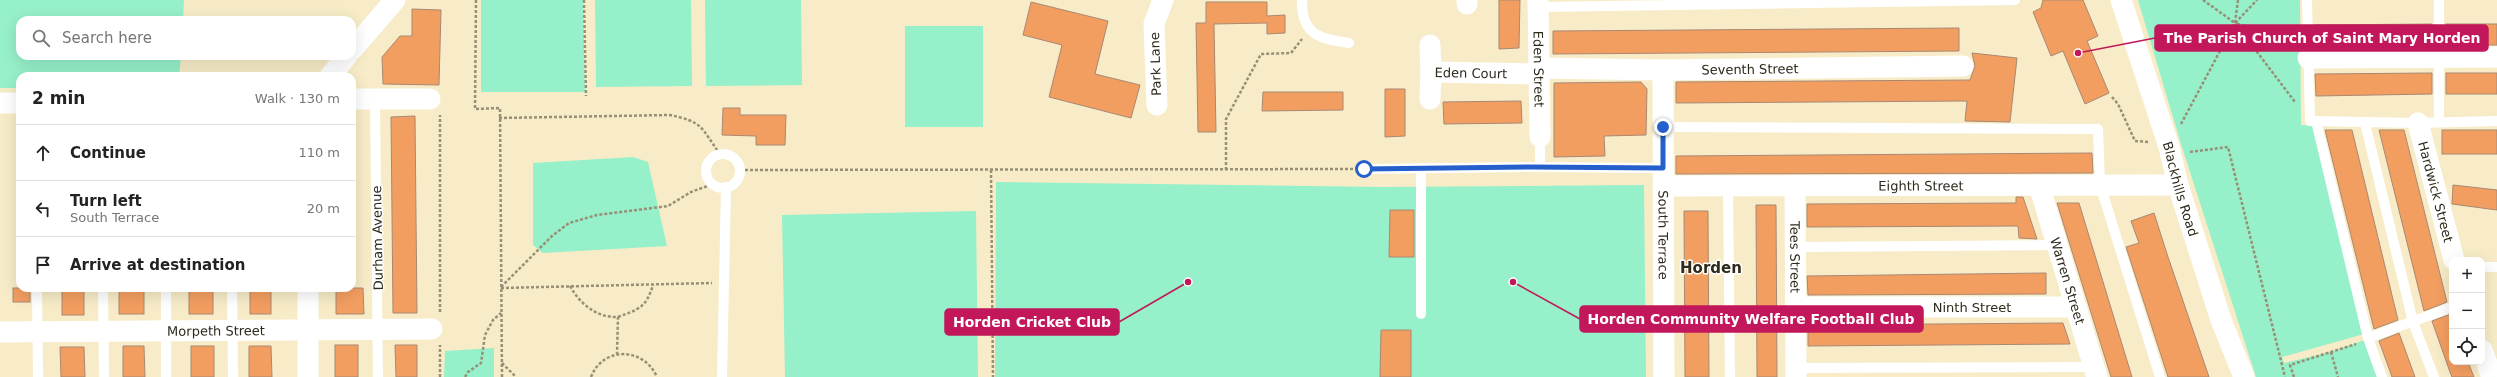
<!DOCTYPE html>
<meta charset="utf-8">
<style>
:root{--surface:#fff;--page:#f6f6f6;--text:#222;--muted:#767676;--line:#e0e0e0}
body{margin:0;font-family:"DejaVu Sans",sans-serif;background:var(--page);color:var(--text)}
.controls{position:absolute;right:12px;bottom:12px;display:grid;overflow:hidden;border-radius:8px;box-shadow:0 4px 16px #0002}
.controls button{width:36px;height:36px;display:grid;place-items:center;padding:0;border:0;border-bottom:1px solid var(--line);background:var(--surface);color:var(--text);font:20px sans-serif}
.stop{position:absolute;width:12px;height:12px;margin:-9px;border:3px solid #255fcc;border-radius:50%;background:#fff}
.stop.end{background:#255fcc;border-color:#fff;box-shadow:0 1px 4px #0008}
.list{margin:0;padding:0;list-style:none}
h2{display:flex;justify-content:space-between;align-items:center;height:52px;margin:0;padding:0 16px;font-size:17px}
h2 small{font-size:13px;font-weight:400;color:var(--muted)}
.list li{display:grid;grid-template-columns:26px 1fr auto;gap:12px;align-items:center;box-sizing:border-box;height:56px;padding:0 16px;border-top:1px solid var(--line)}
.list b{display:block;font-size:15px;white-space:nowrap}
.list p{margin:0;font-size:13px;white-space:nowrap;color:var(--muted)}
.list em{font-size:13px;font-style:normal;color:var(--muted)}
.icon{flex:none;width:22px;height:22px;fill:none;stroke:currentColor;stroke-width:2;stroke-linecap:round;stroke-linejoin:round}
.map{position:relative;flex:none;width:2497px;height:377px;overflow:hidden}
.search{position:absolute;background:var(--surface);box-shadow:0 4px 16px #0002;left:16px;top:16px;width:340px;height:44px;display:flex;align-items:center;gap:10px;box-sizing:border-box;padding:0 14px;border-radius:12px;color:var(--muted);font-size:15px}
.panel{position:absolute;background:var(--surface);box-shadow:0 4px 16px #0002;left:16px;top:72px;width:340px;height:220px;border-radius:12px}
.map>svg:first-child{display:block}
.green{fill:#96f0c9}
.building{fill:#f39e61;stroke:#a88873}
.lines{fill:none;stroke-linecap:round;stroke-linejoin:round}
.path{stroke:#979076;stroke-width:2.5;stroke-dasharray:3 2;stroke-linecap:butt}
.service{stroke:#fff;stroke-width:10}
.minor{stroke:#fff;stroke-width:21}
.route{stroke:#255fcc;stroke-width:5}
.labels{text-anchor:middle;stroke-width:3;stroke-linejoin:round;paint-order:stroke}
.street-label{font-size:13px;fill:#2e2a1c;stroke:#fff}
.quarter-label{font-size:15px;font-weight:bold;fill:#2e2a1c;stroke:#fff}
.leader{fill:none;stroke:#c2185b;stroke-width:1.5}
.callout-dot{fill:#c2185b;stroke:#fff;stroke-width:1.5}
.callout{fill:#c2185b;stroke:#c2185b;stroke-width:1.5}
.callout-label{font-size:14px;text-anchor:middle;font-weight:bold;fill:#fff}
</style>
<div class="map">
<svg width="2497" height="377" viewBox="0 0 2497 377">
<rect width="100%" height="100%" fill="#f7ecc7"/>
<g class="green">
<path d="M0 0H184L183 20H20V56H181L179 76H20V88H0Z"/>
<path d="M481 0H583L585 92H481Z"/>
<path d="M595 0H691L692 86 596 87Z"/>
<path d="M705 0H801L802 85 706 86Z"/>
<path d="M2138 0H2300L2301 125 2313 126 2364 334 2282 357 2284 363 2331 352 2367 339 2380 377H2256L2181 144Z"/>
<rect x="905" y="26" width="78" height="101"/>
<path d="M633 157 648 162 667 246 543 253 533 245V163Z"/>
<path d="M996 182 1382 187 1644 185 1646 377H995Z"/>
<path d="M976 211 978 377H785L782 215Z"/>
<path d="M494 348V377H444L445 351Z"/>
</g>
<g class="building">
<path d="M1499 0H1520L1519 48 1499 49Z"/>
<path d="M2043 0H2083L2098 36 2087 41 2109 93 2085 104 2063 51 2051 56 2033 12 2041 8Z"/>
<path d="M1031 2 1108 21 1095 74 1140 85 1131 118 1049 97 1062 45 1023 35Z"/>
<path d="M1206 2H1267V16L1285 15V33L1267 34V23L1214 24 1216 132H1198L1196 23H1206Z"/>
<path d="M412 9 441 10 439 85 383 84 382 57 400 36H412Z"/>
<path d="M2432 24V44L2315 46 2314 25Z"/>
<rect x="2446" y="24" width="51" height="21"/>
<path d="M1959 28V51L1553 54V31Z"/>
<path d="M1972 53 2017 58 2010 122 1965 121 1967 101 1676 103V82L1970 80 1975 66Z"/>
<path d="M2432 73V94L2316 96 2315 74Z"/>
<rect x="2446" y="73" width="51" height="21"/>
<path d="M1641 82 1647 89 1646 135 1604 136 1605 156 1554 157V83Z"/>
<path d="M1385 89H1405V136L1385 137Z"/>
<path d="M1263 92H1343V110L1262 111Z"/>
<path d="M1521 101 1522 123 1444 124 1443 102Z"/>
<path d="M723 108H740V115H786L785 145H756V136L722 135Z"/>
<path d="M415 116 417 313H393L391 117Z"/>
<path d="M2325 130H2352L2398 320 2374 329Z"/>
<path d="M2379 130H2404L2447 302 2424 311Z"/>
<rect x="2442" y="130" width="55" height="24"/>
<path d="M2092 153 2093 173 1676 174V156Z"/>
<path d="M2453 185 2497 190V210L2452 204Z"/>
<path d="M2016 197H2023L2037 239 2019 238 2018 226 1807 227V204L2016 203Z"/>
<path d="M2057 203H2079L2132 377H2111Z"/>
<path d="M1756 205H1776L1777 377H1757Z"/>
<path d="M1390 210H1414V257H1389Z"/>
<path d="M1684 211H1708L1709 377H1685Z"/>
<path d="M2154 213 2167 254 2209 377H2168L2149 318 2126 247 2139 243 2131 221Z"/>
<path d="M2046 273V294L1808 295 1807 276Z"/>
<rect x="13" y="288" width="17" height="14"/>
<rect x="62" y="288" width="22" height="27"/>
<rect x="119" y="288" width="25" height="26"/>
<rect x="189" y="288" width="24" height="26"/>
<rect x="250" y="288" width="21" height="26"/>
<path d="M336 288H363L364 314H336Z"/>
<path d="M2451 314 2452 362H2468L2474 377H2452L2450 372 2432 321Z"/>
<path d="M2063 323 2070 344 1808 346V325Z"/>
<path d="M1381 330H1411V377H1380Z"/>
<path d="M2399 333 2415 377H2392L2387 363 2379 341Z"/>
<rect x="335" y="345" width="23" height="32"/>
<path d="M395 345H417V377H396Z"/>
<path d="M123 346H144L145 377H123Z"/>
<rect x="191" y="346" width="23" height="31"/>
<path d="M249 346H271L272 377H249Z"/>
<path d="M60 347H84L85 377H61Z"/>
</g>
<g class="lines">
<g class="path">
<path d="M476 0 475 109 500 108 502 377"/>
<path d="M584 0 586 96"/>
<path d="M2203 0 2235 23 2295 102"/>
<path d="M2238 0 2235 23 2295 42"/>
<path d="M2112 97 2118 104 2135 141 2149 142"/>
<path d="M499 118 670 115C704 122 701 128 720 154"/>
<path d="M2181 124 2235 23 2257 0"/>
<path d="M2190 152 2228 147 2285 377"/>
<path d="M740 170 1353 169"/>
<path d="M991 170 993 377"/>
<path d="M1226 170V119L1261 54 1291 53 1302 39"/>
<path d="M570 286C580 304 597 318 618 317L617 354"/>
<path d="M501 287 552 236 569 223 597 215 668 206 691 192 713 184"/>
<path d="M501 288 712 283"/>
<path d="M440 312V115"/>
<path d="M618 317C639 309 646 308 653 285"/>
<path d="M2331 352 2338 377"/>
<path d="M502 363 516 377"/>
<path d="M440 377V345"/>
<path d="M465 377 468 372 481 363 485 335 493 320 501 313"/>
<path d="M591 377C603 346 644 347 657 377"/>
<path d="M2294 377 2290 365 2356 344"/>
</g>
<g class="service">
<path d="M1302 0C1301 35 1320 39 1349 43"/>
<path d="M2307 0 2310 121 2418 123 2497 121"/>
<path d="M2439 0V122"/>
<path d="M1538 7 2015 0"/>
<path d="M375 99 378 377"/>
<path d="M2316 121 2368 338 2382 377"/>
<path d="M2365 123 2413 322 2434 377"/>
<path d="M1663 127 2098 129 2100 185 2160 377"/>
<circle cx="723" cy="171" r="17"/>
<path d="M1540 167V137"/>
<path d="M1365 169 1530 167 1663 168"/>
<path d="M1728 186 1730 377"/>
<path d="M1795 247 2058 245"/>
<path d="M2482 267H2497"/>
<path d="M37 288 38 377"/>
<path d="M103 288 104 377"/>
<path d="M166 288V377"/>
<path d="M232 288 233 377"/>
<path d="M1421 314V169"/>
<path d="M2368 338 2452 307"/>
<path d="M1796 368 2094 367"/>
<path d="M722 377 726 187"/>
</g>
<g class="minor">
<path d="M1467 0V4"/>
<path id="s1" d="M1538 0 1540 137"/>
<path id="s2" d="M2121 0 2169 147 2178 185 2221 320 2244 377"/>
<path d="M1430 45 1431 72"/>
<path d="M352 50 395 0"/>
<path d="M2308 58 2497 57"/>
<path id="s3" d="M1538 68 1663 70 1963 66"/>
<path id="s4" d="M1663 70 1664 377"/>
<path d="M330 76 347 56"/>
<path d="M352 99H430"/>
<path id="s5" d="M1430 99 1431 72 1538 74"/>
<path d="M0 103H20"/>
<path d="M1157 105 1154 24 1163 0"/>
<path id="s6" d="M2418 123 2454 260"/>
<path id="s7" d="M2039 185 2097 377"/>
<path id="s8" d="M1663 186 2178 185"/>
<path id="s9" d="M1795 186 1796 377"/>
<path id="s10" d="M1795 307H2076"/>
<path id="s11" d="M0 332 432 329"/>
<path d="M2482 350 2492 377"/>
<path d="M308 377V288"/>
</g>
</g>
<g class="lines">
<path class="route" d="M1364 169 1530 167 1663 168V127"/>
</g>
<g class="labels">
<g class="street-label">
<text transform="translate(1155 64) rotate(-92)" y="5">Park Lane</text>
<text dy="5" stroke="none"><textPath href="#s1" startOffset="69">Eden Street</textPath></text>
<text dy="5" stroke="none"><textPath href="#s3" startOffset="212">Seventh Street</textPath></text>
<text dy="5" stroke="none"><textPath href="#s5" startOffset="67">Eden Court</textPath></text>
<text dy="5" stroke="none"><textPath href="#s8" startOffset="258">Eighth Street</textPath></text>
<text dy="5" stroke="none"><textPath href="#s2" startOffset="198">Blackhills Road</textPath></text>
<text dy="5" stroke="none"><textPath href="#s6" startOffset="71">Hardwick Street</textPath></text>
<text dy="5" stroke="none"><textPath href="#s4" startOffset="165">South Terrace</textPath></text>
<text transform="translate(377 238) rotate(-91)" y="5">Durham Avenue</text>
<text dy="5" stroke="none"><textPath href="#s9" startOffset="71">Tees Street</textPath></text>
<text dy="5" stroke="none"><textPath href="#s7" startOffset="100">Warren Street</textPath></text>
<text dy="5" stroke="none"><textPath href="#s10" startOffset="177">Ninth Street</textPath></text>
<text dy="5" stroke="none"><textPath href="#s11" startOffset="216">Morpeth Street</textPath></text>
</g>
<g class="quarter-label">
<text x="1711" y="273">Horden</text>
</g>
</g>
<path class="leader" d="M2078 53L2155 38M1513 282L1580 319M1188 282L1119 322"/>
<g class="callout-dot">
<circle cx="2078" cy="53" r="4"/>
<circle cx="1513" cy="282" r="4"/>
<circle cx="1188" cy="282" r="4"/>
</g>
<g class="callout">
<rect x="2155" y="25" width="333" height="26" rx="4"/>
<rect x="1580" y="306" width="343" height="26" rx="4"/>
<rect x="945" y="309" width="174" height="26" rx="4"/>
</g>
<g class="callout-label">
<text x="2322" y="43">The Parish Church of Saint Mary Horden</text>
<text x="1751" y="324">Horden Community Welfare Football Club</text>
<text x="1032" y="327">Horden Cricket Club</text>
</g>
</svg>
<div class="controls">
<button>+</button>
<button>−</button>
<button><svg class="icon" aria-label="locate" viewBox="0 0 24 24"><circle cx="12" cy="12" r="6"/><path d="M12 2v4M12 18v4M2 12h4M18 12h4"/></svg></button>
</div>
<div class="stop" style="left:1364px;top:169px"></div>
<div class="stop end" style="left:1663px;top:127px"></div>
<div class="search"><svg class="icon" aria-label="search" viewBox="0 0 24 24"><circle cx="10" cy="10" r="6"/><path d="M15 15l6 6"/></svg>Search here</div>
<section class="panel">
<h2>2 min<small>Walk · 130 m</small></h2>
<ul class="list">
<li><svg class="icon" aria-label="ahead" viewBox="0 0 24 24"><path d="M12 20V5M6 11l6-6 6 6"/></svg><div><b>Continue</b></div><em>110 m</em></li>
<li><svg class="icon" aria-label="left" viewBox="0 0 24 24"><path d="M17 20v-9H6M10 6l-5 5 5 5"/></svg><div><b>Turn left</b><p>South Terrace</p></div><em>20 m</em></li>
<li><svg class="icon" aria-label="arrive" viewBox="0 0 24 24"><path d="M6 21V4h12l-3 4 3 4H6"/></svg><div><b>Arrive at destination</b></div></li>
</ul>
</section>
</div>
